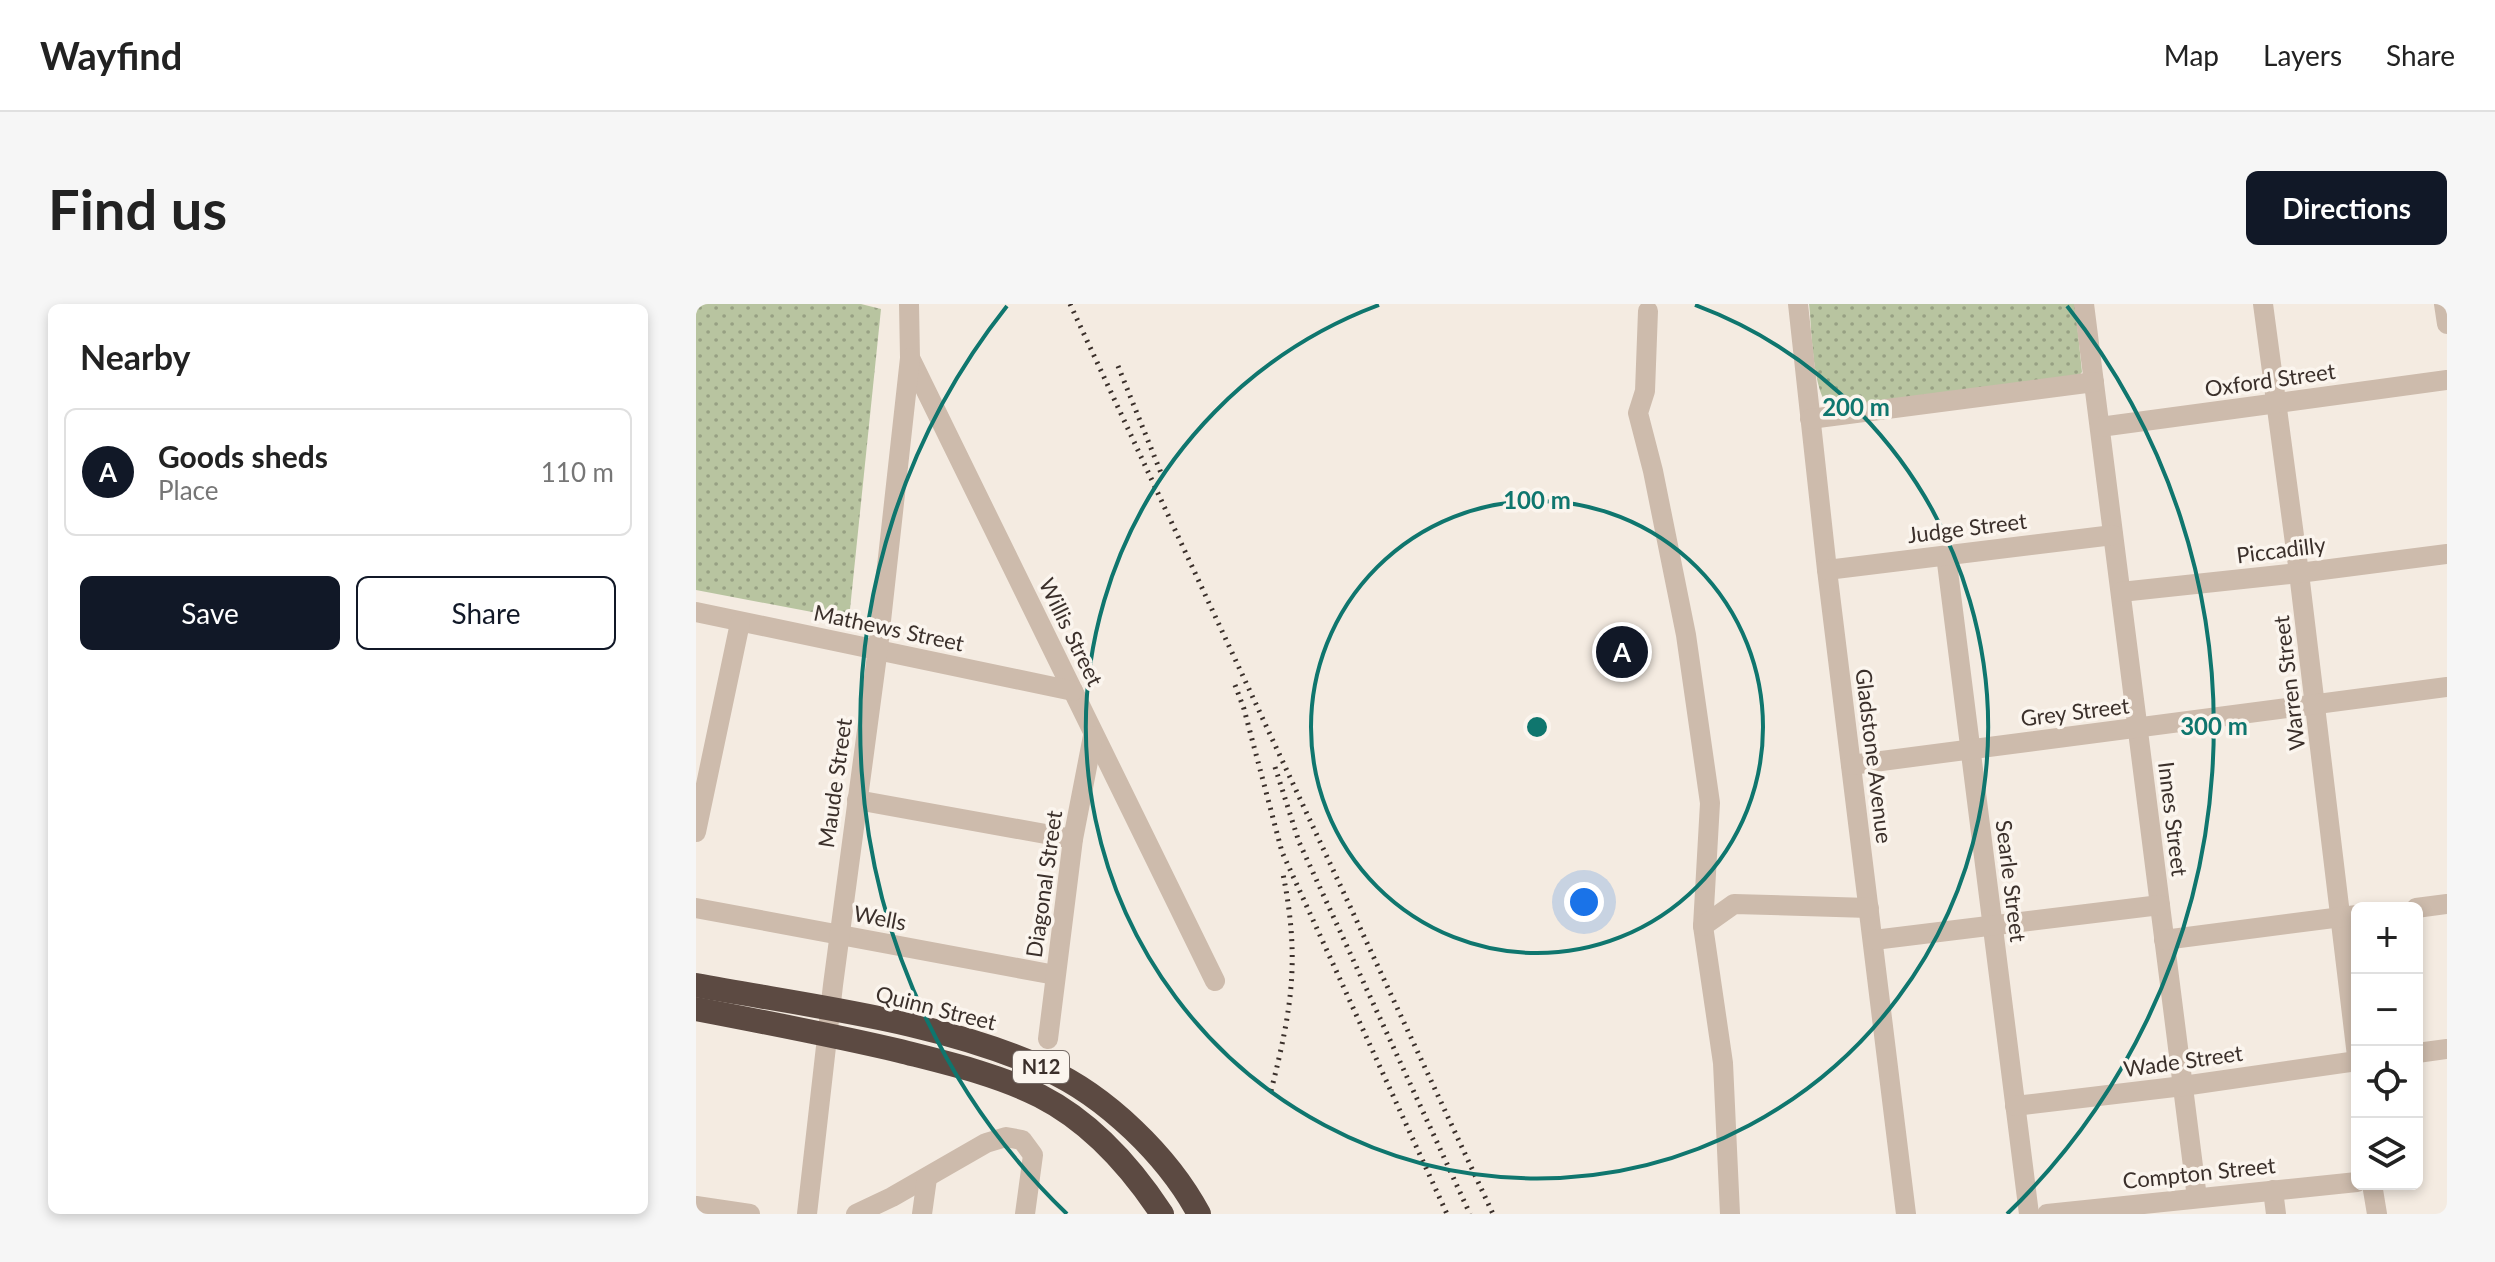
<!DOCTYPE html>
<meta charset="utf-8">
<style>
:root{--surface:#fff;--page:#f6f6f6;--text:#222;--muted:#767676;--line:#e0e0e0;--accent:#111827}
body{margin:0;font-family:Lato,sans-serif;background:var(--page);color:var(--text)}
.controls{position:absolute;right:24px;bottom:24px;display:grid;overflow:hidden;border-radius:12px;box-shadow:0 4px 12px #0003}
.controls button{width:72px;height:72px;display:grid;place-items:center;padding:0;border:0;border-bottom:2px solid var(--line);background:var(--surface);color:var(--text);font:40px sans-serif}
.you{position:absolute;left:888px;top:598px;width:28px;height:28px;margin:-20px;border:6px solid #fff;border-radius:50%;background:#1a73e8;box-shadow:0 0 0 12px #1a73e833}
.badge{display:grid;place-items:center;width:52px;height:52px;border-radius:50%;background:var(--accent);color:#fff;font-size:26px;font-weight:700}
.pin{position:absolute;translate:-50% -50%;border:4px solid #fff;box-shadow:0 2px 8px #0006}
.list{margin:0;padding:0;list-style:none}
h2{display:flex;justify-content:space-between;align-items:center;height:104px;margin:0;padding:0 32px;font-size:34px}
h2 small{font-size:26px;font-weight:400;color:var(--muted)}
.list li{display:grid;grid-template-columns:52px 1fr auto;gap:24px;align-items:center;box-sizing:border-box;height:128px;margin:0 16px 16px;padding:0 16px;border:2px solid var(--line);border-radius:12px}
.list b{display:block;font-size:30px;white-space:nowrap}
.list p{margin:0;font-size:26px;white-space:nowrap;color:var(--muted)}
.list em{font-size:26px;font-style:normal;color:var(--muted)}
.actions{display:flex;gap:16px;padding:24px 32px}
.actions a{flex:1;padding:18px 0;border:2px solid var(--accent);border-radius:12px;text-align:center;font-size:28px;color:var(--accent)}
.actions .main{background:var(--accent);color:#fff}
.icon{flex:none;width:44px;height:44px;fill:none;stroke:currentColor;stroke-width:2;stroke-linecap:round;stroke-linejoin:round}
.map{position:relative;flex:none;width:1751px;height:910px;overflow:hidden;border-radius:12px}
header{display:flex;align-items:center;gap:48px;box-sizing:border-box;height:112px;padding:0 40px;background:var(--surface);border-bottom:2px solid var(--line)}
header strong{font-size:38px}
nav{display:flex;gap:44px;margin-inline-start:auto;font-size:28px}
.intro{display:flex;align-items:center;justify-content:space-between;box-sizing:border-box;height:192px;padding:0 48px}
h1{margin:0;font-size:56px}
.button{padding:20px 36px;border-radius:12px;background:var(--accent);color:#fff;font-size:28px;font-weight:700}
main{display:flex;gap:48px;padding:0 48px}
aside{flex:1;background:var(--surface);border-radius:12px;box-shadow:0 4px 12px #0003}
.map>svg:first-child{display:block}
.park{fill:url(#park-dots)}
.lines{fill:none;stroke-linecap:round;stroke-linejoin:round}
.minor{stroke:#cdbbac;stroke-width:20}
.highway{stroke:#5c4a42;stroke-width:24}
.rail{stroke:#3b302b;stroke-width:5;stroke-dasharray:2 6;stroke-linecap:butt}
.ring{fill:none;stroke:#0f766e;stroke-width:4}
.labels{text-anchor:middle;stroke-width:7;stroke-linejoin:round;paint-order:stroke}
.shield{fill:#fbf5ee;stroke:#756b66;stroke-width:2}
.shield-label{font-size:20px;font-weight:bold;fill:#3b302b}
.street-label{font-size:22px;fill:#3b302b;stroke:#fbf5ee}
.centre{fill:#0f766e;stroke:#fbf5ee;stroke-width:4}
.ring-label{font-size:24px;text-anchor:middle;font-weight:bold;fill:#0f766e;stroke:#fbf5ee;stroke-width:7;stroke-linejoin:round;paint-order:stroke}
</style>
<header>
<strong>Wayfind</strong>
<nav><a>Map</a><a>Layers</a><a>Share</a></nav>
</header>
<div class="intro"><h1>Find us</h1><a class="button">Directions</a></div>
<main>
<aside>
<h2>Nearby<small></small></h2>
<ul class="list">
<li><span class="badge">A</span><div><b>Goods sheds</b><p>Place</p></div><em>110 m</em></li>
</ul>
<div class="actions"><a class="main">Save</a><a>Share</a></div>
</aside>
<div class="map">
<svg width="1751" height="910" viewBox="0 0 1751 910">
<defs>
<pattern id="park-dots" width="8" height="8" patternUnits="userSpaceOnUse" patternTransform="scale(2)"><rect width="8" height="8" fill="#b8c4a0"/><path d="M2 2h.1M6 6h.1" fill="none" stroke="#97a083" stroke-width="1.8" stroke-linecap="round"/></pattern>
</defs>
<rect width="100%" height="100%" fill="#f4ebe1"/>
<g class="park">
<path d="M0 0H165L185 5 153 315 0 286Z"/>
<path d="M1113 0H1379L1386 68 1382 73 1135 104C1116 91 1116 24 1113 0Z"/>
</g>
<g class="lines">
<g class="minor">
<path d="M213 0 214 54 519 677"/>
<path d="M1102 0 1131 266 1210 910"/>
<path d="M1388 0 1501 894"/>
<path d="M1567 0 1603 269 1661 752"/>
<path d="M1748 0 1751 20"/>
<path d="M952 7 949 87 942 109 957 167 990 331 1014 499 1007 622 1027 759 1034 910"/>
<path d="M1114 115 1398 78"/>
<path d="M1404 123 1751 76"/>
<path d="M1250 251 1333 910"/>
<path d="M1131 266 1417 231"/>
<path d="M1425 288 1603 269 1751 250"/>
<path d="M0 308 377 387"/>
<path d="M1155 461 1751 383"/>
<path d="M161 496 377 535"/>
<path d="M0 528 44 319"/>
<path d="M0 604 359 671"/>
<path d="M1720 604 1751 600"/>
<path d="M1007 622 1038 600 1173 604"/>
<path d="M1178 636 1464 601"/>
<path d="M1468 636 1661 611"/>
<path d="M352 735 377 535 397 432"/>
<path d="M1721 749 1751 745"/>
<path d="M1319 802 1487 782 1661 757"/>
<path d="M1676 880 1681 910"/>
<path d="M1577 886 1580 910"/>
<path d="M0 902 54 910"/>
<path d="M111 910 137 681 182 344 214 54"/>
<path d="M160 910 196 893 290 839 310 833 326 836 337 851 329 910"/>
<path d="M226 910 231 874"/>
<path d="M1351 910 1661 878"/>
</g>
<g class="highway">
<path d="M0 681C117 703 241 716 350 765 410 792 472 852 503 910"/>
<path d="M0 705C68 718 136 731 204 747 251 759 300 770 344 792 395 818 435 863 466 910"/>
</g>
<g class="rail">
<path d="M374 0 797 910"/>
<path d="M422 62 465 169"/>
<path d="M539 381 548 405 586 548 751 910"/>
<path d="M579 463 603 538 774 910"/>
<path d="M575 787C596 704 604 655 587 570"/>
</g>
</g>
<g class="ring">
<circle cx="841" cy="423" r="226"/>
<path d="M999 1A451 451 0 1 1 683 1"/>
<path d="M371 910A677 677 0 0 1 311 2M1371 2A677 677 0 0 1 1311 910"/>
</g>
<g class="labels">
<rect class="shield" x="317" y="747" width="56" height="32" rx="6"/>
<g class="shield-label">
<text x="345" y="770">N12</text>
</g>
<g class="street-label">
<text transform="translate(1574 76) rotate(-8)" y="8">Oxford Street</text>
<text transform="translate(1271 224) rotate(-7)" y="8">Judge Street</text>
<text transform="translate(1585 246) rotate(-7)" y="8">Piccadilly</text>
<text transform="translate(193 324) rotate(12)" y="8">Mathews Street</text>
<text transform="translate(375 328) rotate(64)" y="8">Willis Street</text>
<text transform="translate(1593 379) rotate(-97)" y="8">Warren Street</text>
<text transform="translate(1379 408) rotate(-7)" y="8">Grey Street</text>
<text transform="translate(1178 452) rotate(83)" y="8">Gladstone Avenue</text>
<text transform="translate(139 479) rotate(-82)" y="8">Maude Street</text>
<text transform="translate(1477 515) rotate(83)" y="8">Innes Street</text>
<text transform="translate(1315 577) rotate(83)" y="8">Searle Street</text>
<text transform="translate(348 580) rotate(-82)" y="8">Diagonal Street</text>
<text transform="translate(184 614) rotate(11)" y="8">Wells</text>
<text transform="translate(240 704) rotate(14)" y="8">Quinn Street</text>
<text transform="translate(1487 757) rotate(-8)" y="8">Wade Street</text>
<text transform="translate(1503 869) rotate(-6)" y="8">Compton Street</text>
</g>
</g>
<circle cx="841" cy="423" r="12" class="centre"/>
<g class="ring-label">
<text x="1160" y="112">200 m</text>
<text x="841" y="205">100 m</text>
<text x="1518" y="431">300 m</text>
</g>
</svg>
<div class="controls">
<button>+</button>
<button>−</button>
<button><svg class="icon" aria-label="locate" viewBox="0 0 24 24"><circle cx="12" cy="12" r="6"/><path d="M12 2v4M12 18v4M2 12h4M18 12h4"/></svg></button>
<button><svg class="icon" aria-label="layers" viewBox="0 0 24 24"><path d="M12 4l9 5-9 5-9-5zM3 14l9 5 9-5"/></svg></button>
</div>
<div class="you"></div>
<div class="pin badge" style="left:926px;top:348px">A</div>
</div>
</main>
